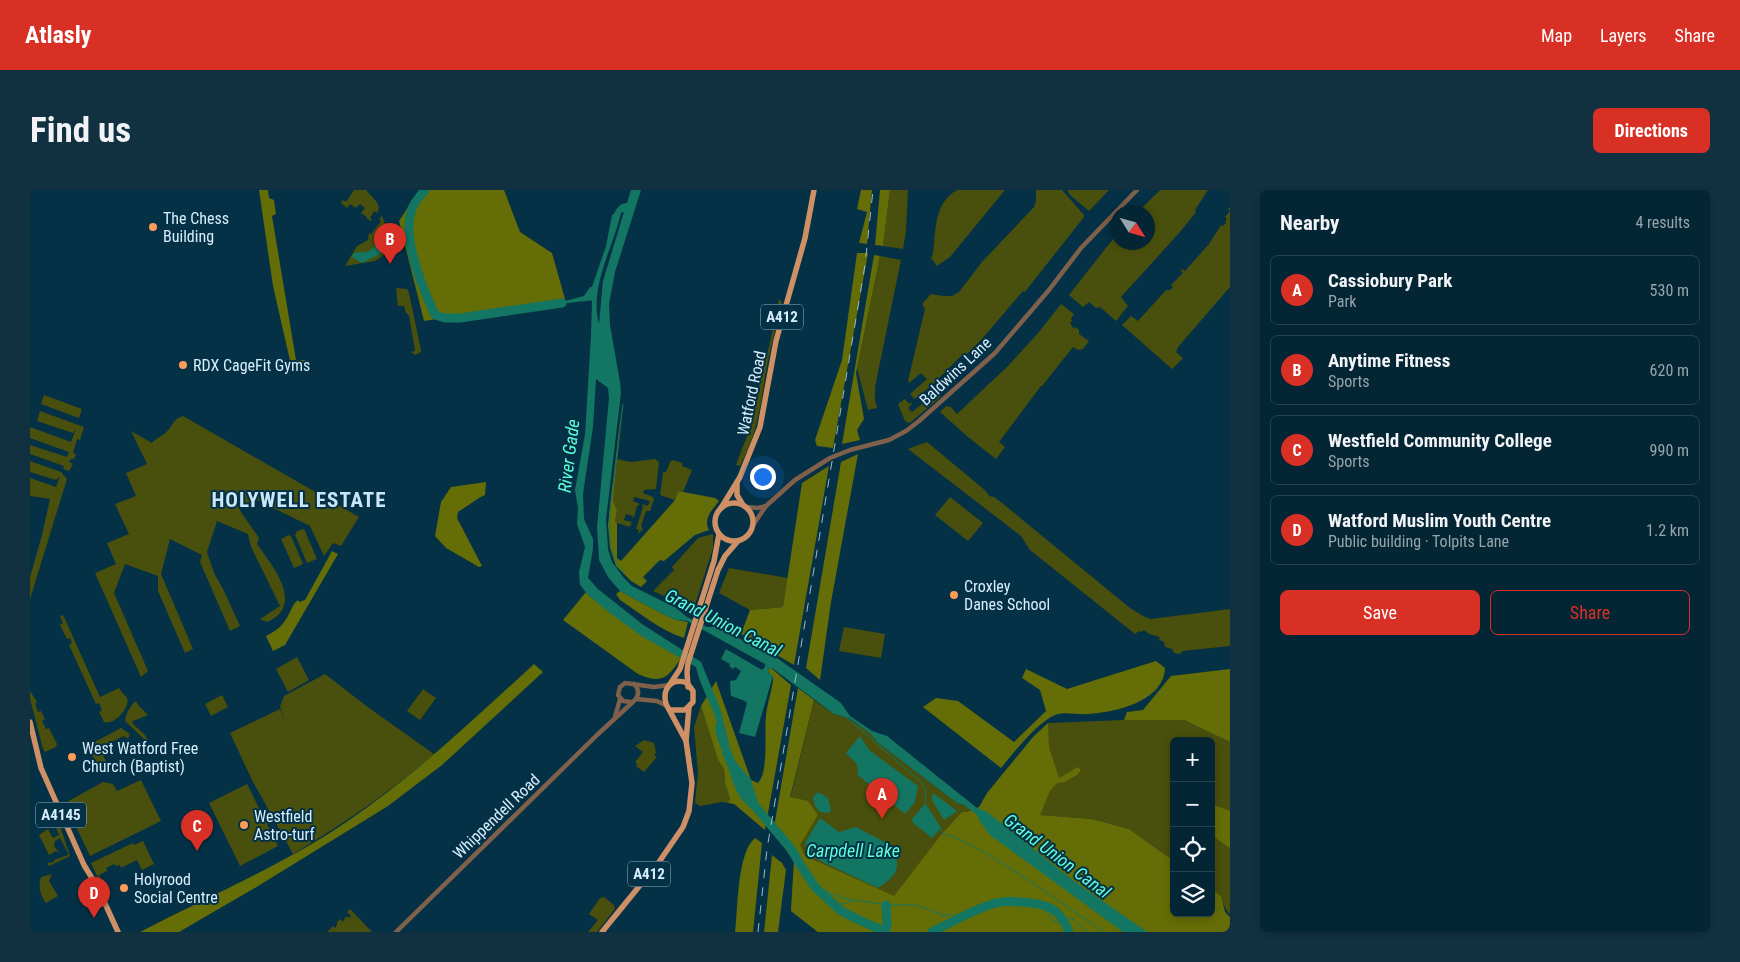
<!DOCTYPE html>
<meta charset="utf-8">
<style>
:root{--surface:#032534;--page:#113140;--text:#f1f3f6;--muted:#97a5ac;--line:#24424f;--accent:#d93025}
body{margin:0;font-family:"Roboto Condensed",sans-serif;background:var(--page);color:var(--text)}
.controls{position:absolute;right:15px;bottom:15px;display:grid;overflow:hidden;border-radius:8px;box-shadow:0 2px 8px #0003}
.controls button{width:45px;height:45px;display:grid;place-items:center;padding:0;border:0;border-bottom:1px solid var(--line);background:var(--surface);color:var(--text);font:25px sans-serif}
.compass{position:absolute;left:1080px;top:15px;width:45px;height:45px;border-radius:50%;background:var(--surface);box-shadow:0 2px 8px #0003;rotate:127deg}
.you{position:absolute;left:732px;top:286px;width:18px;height:18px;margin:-12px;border:4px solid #fff;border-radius:50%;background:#1a73e8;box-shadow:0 0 0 8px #1a73e833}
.badge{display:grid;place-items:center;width:32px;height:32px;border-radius:50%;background:var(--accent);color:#fff;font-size:16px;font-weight:700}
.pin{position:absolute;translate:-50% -41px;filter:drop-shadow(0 1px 2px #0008)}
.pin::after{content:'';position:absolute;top:26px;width:18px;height:15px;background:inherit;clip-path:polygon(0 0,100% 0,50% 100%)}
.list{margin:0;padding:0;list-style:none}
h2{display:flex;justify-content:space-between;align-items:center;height:65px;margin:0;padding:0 20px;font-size:21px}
h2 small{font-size:16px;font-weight:400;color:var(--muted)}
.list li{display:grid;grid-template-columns:32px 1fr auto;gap:15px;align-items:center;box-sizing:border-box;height:70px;margin:0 10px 10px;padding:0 10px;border:1px solid var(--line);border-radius:8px}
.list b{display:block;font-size:19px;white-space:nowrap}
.list p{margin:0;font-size:16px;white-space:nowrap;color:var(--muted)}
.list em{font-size:16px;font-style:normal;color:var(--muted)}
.actions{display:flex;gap:10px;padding:15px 20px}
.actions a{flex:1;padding:11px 0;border:1px solid var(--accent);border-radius:8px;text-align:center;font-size:18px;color:var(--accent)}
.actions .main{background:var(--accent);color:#fff}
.icon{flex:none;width:28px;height:28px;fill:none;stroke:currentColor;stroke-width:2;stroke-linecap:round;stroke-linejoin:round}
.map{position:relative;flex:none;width:1200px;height:742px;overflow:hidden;border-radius:8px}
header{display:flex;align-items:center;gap:30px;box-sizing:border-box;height:70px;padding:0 25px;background:var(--accent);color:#fff}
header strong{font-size:24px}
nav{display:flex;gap:28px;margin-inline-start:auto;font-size:18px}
.intro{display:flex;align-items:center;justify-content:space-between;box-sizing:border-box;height:120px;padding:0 30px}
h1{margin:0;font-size:35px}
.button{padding:12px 22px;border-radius:8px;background:var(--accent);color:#fff;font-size:18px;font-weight:700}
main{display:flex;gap:30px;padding:0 30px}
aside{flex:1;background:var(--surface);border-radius:8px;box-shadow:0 2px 8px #0003}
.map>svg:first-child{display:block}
.green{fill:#494f0c}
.forest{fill:#656d06}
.water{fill:#137662;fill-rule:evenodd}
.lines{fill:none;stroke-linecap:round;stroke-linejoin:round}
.stream{stroke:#137662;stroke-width:1}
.river{stroke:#137662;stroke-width:9}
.tertiary{stroke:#7f604b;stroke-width:4.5}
.primary{stroke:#d09065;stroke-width:5.5}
.rail{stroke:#9fbbcb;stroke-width:1;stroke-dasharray:9 9;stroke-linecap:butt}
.poi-dot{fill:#fd9c56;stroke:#043146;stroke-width:2}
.labels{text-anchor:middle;stroke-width:4;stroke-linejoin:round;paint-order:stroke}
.shield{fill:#043146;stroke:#98b5c5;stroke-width:1}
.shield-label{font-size:15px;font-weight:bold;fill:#d8eefc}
.poi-label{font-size:16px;fill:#d8eefc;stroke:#043146;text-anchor:start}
.street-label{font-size:16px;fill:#d8eefc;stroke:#043146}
.water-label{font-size:18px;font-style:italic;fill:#5efed9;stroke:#043146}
.district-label{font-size:21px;font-weight:bold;letter-spacing:1px;fill:#cae7f9;stroke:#043146}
</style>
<header>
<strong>Atlasly</strong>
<nav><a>Map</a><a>Layers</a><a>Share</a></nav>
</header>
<div class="intro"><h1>Find us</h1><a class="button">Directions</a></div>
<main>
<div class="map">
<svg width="1200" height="742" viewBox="0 0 1200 742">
<rect width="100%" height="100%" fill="#043146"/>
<g class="green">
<path d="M324 0H336C342 7 353 15 347 23L344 21 340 28 342 30 341 31 336 28 337 27 331 23 335 18 330 14 326 18 320 14 317 18 311 13 312 10 316 12Z"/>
<path d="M860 0H878L876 41 873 59 853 56Z"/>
<path d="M927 0H975L920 67 907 76 901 68 903 63C906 40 904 13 927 0Z"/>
<path d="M1006 0H1032L1054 25V27L998 98 995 102 993 101 952 149 936 165 933 164 903 194 885 209 880 204 897 189 891 183 879 193 878 191 895 119 892 114 901 104 913 106H922L929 102 952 72 1004 17 1006 11Z"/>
<path d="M1037 0H1079L1059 21 1040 5Z"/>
<path d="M1130 0H1178L1165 20 1166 22 1150 42 1091 107 1098 116 1086 131 1070 117 1066 118 1059 112 1053 117 1039 105 1083 49 1087 46 1088 52H1118V22H1108Z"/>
<path d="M1200 17V97L1148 157 1146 162 1153 168 1142 179 1092 135 1101 126 1108 131 1136 100H1140L1143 97 1141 95 1153 83 1151 81 1152 79 1155 81 1179 54 1191 35 1193 36 1196 33 1195 32 1197 29 1195 27 1200 21 1198 19Z"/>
<path d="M352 26 364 58 345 71 315 76 327 56 338 50 339 43 341 44 351 31 349 29Z"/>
<path d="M850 66 871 70 845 197V210L847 218 838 220 827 178Z"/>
<path d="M366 98 377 99 379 103 391 160V162L385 165 381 162 385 161 379 125 376 123 374 116H368Z"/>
<path d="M749 109 752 112C747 133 741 155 737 176 730 216 729 239 710 276L706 275 722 233 734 171 739 157Z"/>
<path d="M1031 114 1044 124 1041 129 1042 131 1040 133 1044 139 1046 137 1049 140V144L1059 151 1053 159 1048 160 1043 157 1012 196H1011L969 252 975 257 966 269 938 247 910 222 916 216 921 217 927 224 978 176 1009 142Z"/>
<path d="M907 202 911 207 908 209 880 233 875 231 868 214 875 209 879 214 881 212 882 214 878 218 882 222Z"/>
<path d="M14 205 52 219 49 228 11 214Z"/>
<path d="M10 221 54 237 50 250 47 249 43 263 46 264 44 269H41L39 272 43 274 39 281 33 279 34 276 0 264V255L37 267 39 262 0 248V237L41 252 46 239 43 243 7 231Z"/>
<path d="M153 226 329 327 311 356 303 353 294 366 280 336 227 310 209 319 229 348 227 354C242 375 276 416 237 432L230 429 250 416 221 357 218 344 187 331 177 362 184 383 194 401 210 436 200 441 170 372 172 365 140 349 131 384 163 459 155 463 128 401V386L95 374 84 403 118 481 111 487 65 383 86 374 77 353 99 344 85 314 106 306 96 283 117 274 101 241 122 253C126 248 131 247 135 243 143 237 142 229 153 226Z"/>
<path d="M897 252 956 301 959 306 964 307 972 313 1100 418 1113 426 1121 429 1200 419V456L1153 461 1150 464 1144 463 1142 459 1135 457 1134 452 1129 450 1130 447 1119 444 1114 440 1111 442 1109 441 1105 444 1000 360 991 346 878 259Z"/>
<path d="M587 269 601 272 625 269 629 272 626 299 614 300 613 303 623 307 624 309 620 321H616L611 336 613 339 608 344 609 340 606 339 613 317 612 314 618 316 620 311 604 307 603 311 610 314 607 316 604 328 602 326 596 324 594 330 601 332 602 331 600 337 587 333 585 331 587 320 583 311Z"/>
<path d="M643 270 652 273V276L662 280 653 302 648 301 645 310 630 305 633 282H636L640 272Z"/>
<path d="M0 271 31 282 37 289 0 409V387L12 345 20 309 0 306V288L26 297 30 286 26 290 0 282Z"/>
<path d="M920 307 953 333 938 351 905 325Z"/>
<path d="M274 339 287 369 277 373 265 345 267 341Z"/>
<path d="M683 344V358L664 418 657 419 651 414 623 401 644 380 642 377 668 348Z"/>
<path d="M259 345 261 346 273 374 264 378 251 349Z"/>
<path d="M699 378 758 388 753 417 720 420 689 403Z"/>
<path d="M32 425 34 427 70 507 89 498C91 502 95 505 97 508 101 517 84 536 74 532L69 522 72 520 69 513 66 514 39 455 42 453 40 448 37 449 30 435 33 433 30 426Z"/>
<path d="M814 437 855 444 851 468 809 461Z"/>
<path d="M267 467 279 490 258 502 246 479Z"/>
<path d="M295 484 339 518 404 564C360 602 313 634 263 664L222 590 200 543 250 519 255 530 250 517 254 506Z"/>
<path d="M393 499 406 508 390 530 377 521Z"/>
<path d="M0 501 7 512 5 514 8 522 11 521 15 529 12 531 16 539 19 538 27 554 26 557 15 562 13 559 0 509Z"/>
<path d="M192 505 198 517 181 526 175 514Z"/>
<path d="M784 510 804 524 818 528 842 544 847 552 927 613 934 615 947 624 988 664 788 742 761 721 764 672 750 650Z"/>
<path d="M106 511 108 515 118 525 103 531 102 533 115 545 118 550 116 551 95 531C95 525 101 514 106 511Z"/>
<path d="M671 516 688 570 694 579 695 593 700 609 698 613 692 612 670 616 665 613 668 583 664 537Z"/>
<path d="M1094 530H1154L1200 552V724C1190 714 1196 709 1181 699V551H1144V671L1099 639 1062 629 1010 625 1018 533Z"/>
<path d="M91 538 100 544 98 549 94 546 69 558 81 580 73 581 71 576 68 575 57 556Z"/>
<path d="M614 550 624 553 626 563 624 565 627 567 614 582 606 576 607 574 605 572 613 562 605 556Z"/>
<path d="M111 590 131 631 60 666 35 613 73 592 83 594 87 601Z"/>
<path d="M217 594 248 656 210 676 179 613Z"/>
<path d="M19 614 26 624 40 666 19 676 17 673 24 672V670L38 665V663L30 648 25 651 24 656 29 662 26 661 19 665 9 645 18 639 23 648 29 645 21 625 8 632 6 629 20 622 17 615Z"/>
<path d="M113 651 124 674 112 680 107 670 91 678 90 675 86 676 84 674 76 678 77 681 69 685 71 689 69 690 61 673 103 653 104 655Z"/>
<path d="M22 684 19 691 28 706 16 713C10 705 8 696 11 687Z"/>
<path d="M574 707 584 715 585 719 567 742H558L568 730 559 724 570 708Z"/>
<path d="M320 719 342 742H297L303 736 305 738 307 735V732L310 729 313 732 316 726 319 728 321 726 317 722Z"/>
</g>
<g class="forest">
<path d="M229 0H238L239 8 244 10 246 24 242 26 266 170H278V176L261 175 243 96Z"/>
<path d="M389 0H474L490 42 522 63 535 109 394 131 369 31Z"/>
<path d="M831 0H842L837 54 829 53 837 22 827 19Z"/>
<path d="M850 0H860L853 56 845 55Z"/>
<path d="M827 63H838L803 258 787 256 785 250 812 170Z"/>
<path d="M844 65 850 66 826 183 834 229 827 240 830 250 812 254Z"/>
<path d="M592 214 583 311 587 320 585 331 587 333V368L591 371 645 310 648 301 685 308 689 311C682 320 673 329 679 340L665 345 634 371 630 370 613 387 617 391 611 397 601 391 586 376 580 358 578 335Z"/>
<path d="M828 264 801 412 790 490 776 478 811 272Z"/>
<path d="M799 276 764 475 711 444 720 420 753 417 772 293Z"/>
<path d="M456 292 455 305 449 308 428 322 427 328 452 376 449 377 416 358 405 346 411 312 421 297Z"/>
<path d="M302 361 308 364 255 455 243 461 236 446C247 441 254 434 259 424 262 418 263 414 268 410L269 412 275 410Z"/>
<path d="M590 401 633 424 646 430 658 432 654 448C630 440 611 424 590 410L586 404Z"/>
<path d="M556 402 652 467C638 487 633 495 608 484L533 430Z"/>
<path d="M1126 471 1135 478C1134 512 1083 523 1056 524 1046 525 1035 521 1025 525 1008 532 983 563 971 578L893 517 906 508 928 511 984 552 1016 521 1010 500 992 488 996 479 1037 499Z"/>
<path d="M504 474 513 482 412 575 358 616 223 699 149 742H110C179 706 251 676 315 633 383 587 443 530 504 474Z"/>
<path d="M741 478 761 495 735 640 704 614 698 613 700 609 695 593 694 579 688 570 671 516 686 491 721 590 728 593C739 582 734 542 736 526 737 515 741 503 743 491V486L739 483 738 480Z"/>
<path d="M1200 479V552L1154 530H1094L1097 522 1113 520 1141 486Z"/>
<path d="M768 498 784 510 760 607 778 611 788 625 770 655 775 666 864 706 911 645 932 622H937L949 617 957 603 1003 547 1018 533 1019 557 1029 588 1048 577 1051 580 1047 585 1035 592 1027 593 1020 601 1010 625 1062 629 1099 639 1144 671V723H1181V699L1191 706 1195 722 1200 727V742H788L761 721 764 672 750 650 751 645 744 637Z"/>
<path d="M1181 614 1200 621V658L1181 645Z"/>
<path d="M725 648 732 653 723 742H705C708 718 707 663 725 648Z"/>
<path d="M742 665 752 673 756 680 748 742H734Z"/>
</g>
<g class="water">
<path d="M601 0H611L585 82 579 114 580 135 590 192 591 203 576 329 578 359 582 372 593 387 602 396 646 418 657 427 677 437H686L744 466 811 513 820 526 842 541 857 546 947 618 957 622 1044 691 1117 742H1093L960 645 951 633 946 624 934 615 927 613 847 552 841 544 819 528 804 524 742 478 738 480V482L743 486 725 547 709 543 717 513 715 511 701 506 700 491 706 490 711 481 705 477 703 479 699 476 700 474 691 469 696 459 732 480 735 477V474L657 431 646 430 633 424 590 401 578 387 569 370 567 337 579 208 578 198 566 189 563 237 553 304 554 329 563 349V359L558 388 568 399 612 434 671 472 690 518 699 553 701 573C692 564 686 549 685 536L687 533C682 514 670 497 666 477L610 445 576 420 558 405 550 395 549 382 555 357 547 334 548 318 545 300 555 244 561 145 562 111C558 110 528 115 520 115L554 106 560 97H562L576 56 582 25 584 24C586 19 590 13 597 13ZM594 22 573 91 569 134C559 97 583 58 591 23Z"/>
<path d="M351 42C358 45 360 51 360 59L332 73 322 67 323 64C329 60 338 65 343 58 347 54 347 47 351 42Z"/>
<path d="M830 546 839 560 888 596 885 612 875 624C860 610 843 599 828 585L827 574 816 563Z"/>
<path d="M788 602 798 608 801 620 799 623 790 622 785 616 783 607Z"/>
<path d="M903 603 927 621 914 630 902 610Z"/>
<path d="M895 614 911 638 902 648 883 633 882 629Z"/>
<path d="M790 628 809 642 826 637 866 658C868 683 869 683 848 698L780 666 775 653Z"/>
</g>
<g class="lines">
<g class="stream">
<path d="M593 214C591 234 588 255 586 275 582 307 570 357 594 383"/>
<path d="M816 527 891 592 896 600 895 613 908 634"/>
<path d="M910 637 913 644C935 649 953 662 972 673 1007 695 1040 719 1074 742"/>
<path d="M785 697 813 708 856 715H883L895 718 914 726 920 724 928 729"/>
<path d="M802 714H814L823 710"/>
<path d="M1012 715C1020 726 1019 733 1035 733"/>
<path d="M1032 728 1043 729 1057 742"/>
</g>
<g class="river">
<path d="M395 0C390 6 384 12 382 19 371 47 393 99 405 125L415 128H430L532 113"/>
<path d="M697 563 701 573 717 592 724 615 762 660 769 673 785 697 811 721 827 729 856 742"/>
<path d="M703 578C708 594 711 605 724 615"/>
<path d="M855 741 857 735 856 715"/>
<path d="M902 742C922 732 944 719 966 713 978 710 1009 712 1020 718 1029 722 1036 733 1039 742"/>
</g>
<g class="tertiary">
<path d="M716 317 728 318 736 316 765 290 800 268 820 260 859 250 876 241 889 231 965 163 1019 100 1051 58 1107 0"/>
<path d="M723 335 736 316"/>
<path d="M606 509 627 511 637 516"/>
<path d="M601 512 593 511 588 505 590 497 595 493 624 497 639 495"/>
<path d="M585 527 590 509"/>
<path d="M366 742 567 545 604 511C610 505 609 499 604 494"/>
</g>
<g class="primary">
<path d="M707 293V305L713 315"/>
<circle cx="704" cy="332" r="19"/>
<path d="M691 318 710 287 730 237 746 151 775 48 784 0"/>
<path d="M640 494 650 479 684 371 689 344"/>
<path d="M658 497 657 482 658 473 688 380 695 366 708 351"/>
<path d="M640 520H655L663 512V501L657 493C641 487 632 499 636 514L656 551"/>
<path d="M0 532 11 578 54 675 68 698 88 742"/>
<path d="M572 742 629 672 653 637 659 621 662 593 656 551 659 517"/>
</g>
<path class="rail" d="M728 742 737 659 835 75 843 0"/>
</g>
<g class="poi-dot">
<circle cx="123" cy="37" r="5"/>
<circle cx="153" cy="175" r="5"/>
<circle cx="924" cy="405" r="5"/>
<circle cx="42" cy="567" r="5"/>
<circle cx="214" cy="635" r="5"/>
<circle cx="94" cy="698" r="5"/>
</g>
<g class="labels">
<g class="shield">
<rect x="731" y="114.5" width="42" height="25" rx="4"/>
<rect x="6" y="612.5" width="50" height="25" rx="4"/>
<rect x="598" y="671.5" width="42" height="25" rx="4"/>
</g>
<g class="shield-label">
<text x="752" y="132">A412</text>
<text x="31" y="630">A4145</text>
<text x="619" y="689">A412</text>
</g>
<g class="poi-label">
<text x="133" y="34">The Chess<tspan x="133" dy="18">Building</tspan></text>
<text x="163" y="181">RDX CageFit Gyms</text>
<text x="934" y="402">Croxley<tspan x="934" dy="18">Danes School</tspan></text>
<text x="52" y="564">West Watford Free<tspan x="52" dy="18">Church (Baptist)</tspan></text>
<text x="224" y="632">Westfield<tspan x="224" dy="18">Astro-turf</tspan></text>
<text x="104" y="695">Holyrood<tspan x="104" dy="18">Social Centre</tspan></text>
</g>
<g class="street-label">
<text transform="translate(925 181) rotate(-43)" y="6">Baldwins Lane</text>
<text transform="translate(721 203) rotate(-78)" y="6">Watford Road</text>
<text transform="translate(466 626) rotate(-44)" y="6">Whippendell Road</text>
</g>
<g class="water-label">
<text transform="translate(539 266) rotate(-83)" y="6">River Gade</text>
<text transform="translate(693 433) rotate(27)" y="6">Grand Union Canal</text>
<text x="823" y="667">Carpdell Lake</text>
<text transform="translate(1027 666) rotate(37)" y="6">Grand Union Canal</text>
</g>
<g class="district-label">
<text x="269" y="317">HOLYWELL ESTATE</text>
</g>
</g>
</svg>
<div class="controls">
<button>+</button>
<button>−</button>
<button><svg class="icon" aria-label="locate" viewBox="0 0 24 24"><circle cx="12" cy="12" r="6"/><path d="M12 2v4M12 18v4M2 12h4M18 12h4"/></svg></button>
<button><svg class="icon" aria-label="layers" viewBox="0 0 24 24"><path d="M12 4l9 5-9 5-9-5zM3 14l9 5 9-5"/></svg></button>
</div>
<svg class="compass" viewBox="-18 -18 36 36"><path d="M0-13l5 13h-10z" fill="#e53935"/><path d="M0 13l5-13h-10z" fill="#97a5ac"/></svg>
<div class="you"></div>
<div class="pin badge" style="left:852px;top:629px">A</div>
<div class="pin badge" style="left:360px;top:74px">B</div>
<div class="pin badge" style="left:167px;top:661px">C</div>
<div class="pin badge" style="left:64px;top:728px">D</div>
</div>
<aside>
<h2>Nearby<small>4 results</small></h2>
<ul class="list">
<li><span class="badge">A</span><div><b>Cassiobury Park</b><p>Park</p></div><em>530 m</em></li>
<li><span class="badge">B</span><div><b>Anytime Fitness</b><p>Sports</p></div><em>620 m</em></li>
<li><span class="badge">C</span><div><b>Westfield Community College</b><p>Sports</p></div><em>990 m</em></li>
<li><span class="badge">D</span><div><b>Watford Muslim Youth Centre</b><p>Public building · Tolpits Lane</p></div><em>1.2 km</em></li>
</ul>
<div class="actions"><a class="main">Save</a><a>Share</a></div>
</aside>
</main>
